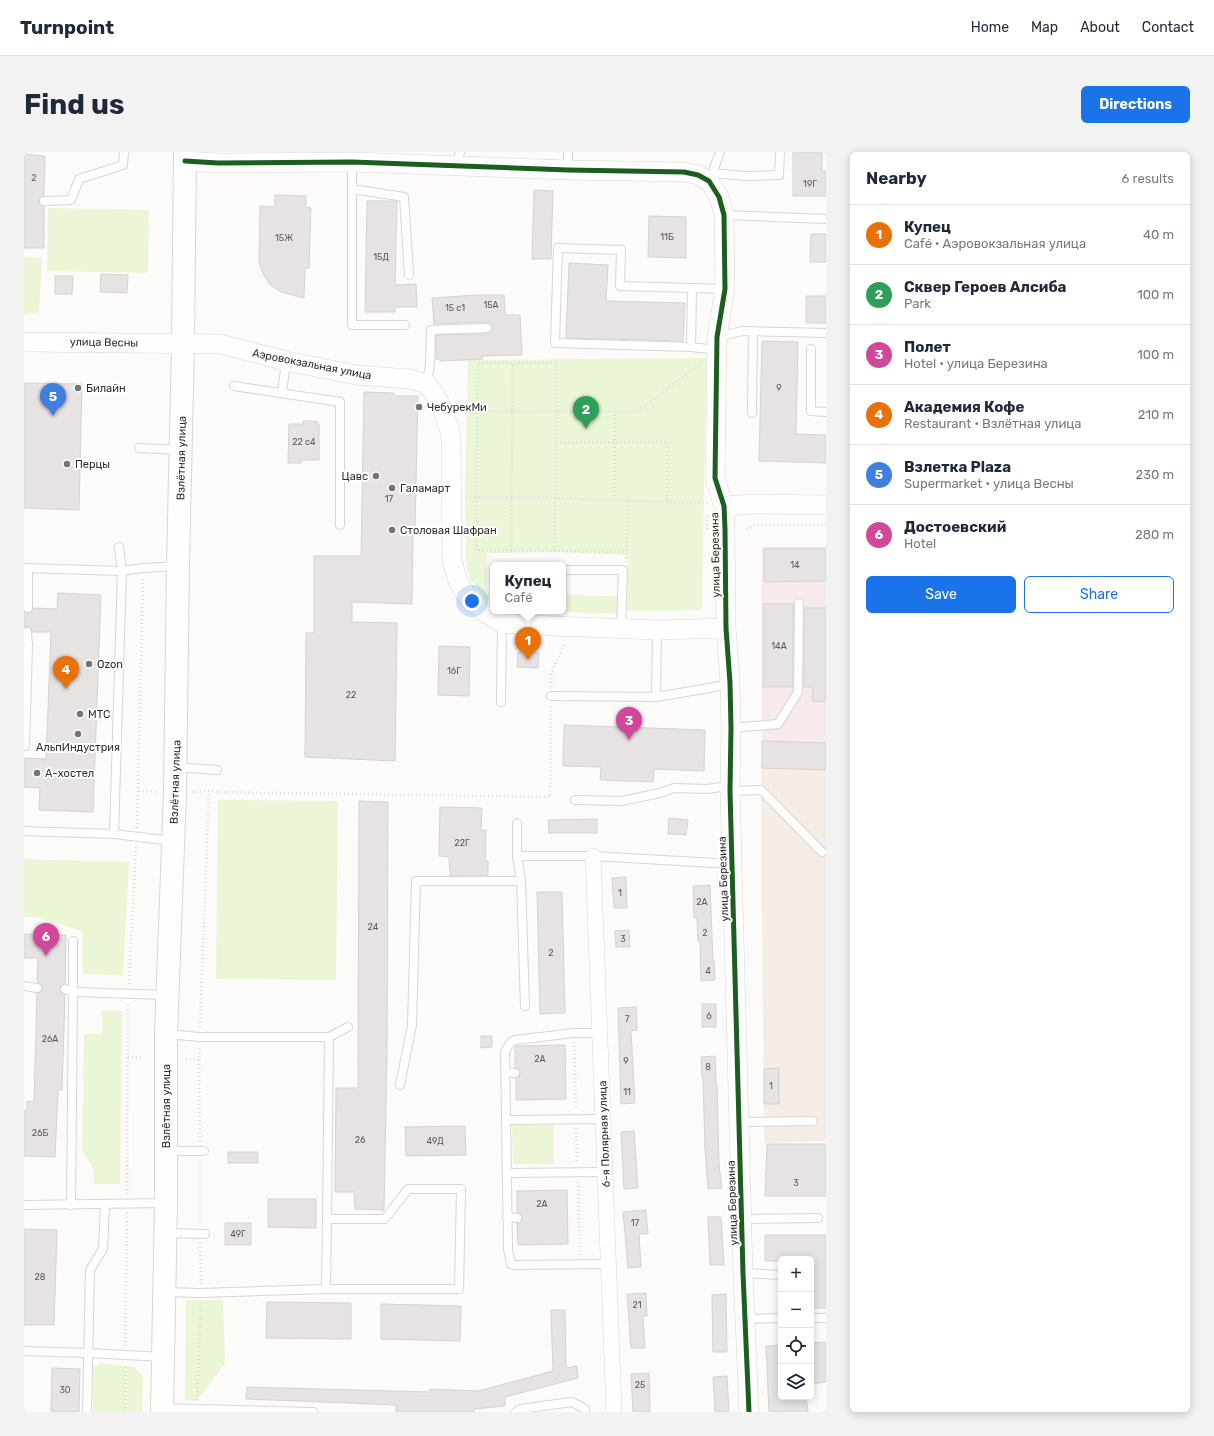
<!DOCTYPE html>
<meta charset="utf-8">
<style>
:root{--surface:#fff;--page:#f2f2f3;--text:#1f2937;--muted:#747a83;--line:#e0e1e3;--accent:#1a73e8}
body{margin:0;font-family:Rubik,sans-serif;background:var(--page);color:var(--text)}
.controls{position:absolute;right:12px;bottom:12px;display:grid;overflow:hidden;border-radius:6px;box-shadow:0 2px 10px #0003}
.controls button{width:36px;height:36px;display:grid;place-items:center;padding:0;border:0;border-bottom:1px solid var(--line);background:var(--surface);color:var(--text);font:20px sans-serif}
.you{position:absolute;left:448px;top:449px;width:14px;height:14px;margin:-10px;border:3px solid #fff;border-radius:50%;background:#1a73e8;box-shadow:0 0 0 6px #1a73e833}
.badge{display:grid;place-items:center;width:26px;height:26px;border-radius:50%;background:var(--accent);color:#fff;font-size:13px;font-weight:700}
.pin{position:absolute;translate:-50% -33px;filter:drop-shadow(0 1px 2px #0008)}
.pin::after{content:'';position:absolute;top:21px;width:14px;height:12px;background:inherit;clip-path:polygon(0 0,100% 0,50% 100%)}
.popup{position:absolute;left:466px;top:410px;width:76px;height:52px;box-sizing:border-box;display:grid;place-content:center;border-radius:6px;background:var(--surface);filter:drop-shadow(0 1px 3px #0005);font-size:13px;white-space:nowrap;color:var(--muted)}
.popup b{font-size:15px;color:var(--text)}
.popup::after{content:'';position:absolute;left:50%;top:100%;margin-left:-8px;border:8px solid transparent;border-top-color:var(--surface)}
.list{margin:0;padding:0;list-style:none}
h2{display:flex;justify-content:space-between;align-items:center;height:52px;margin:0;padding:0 16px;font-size:17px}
h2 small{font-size:13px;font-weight:400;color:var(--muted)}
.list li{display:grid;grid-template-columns:26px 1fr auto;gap:12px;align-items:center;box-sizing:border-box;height:60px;padding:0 16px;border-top:1px solid var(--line)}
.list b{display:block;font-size:15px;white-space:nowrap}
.list p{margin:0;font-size:13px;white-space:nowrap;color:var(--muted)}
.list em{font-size:13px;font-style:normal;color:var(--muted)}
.actions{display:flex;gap:8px;padding:12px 16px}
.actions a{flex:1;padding:9px 0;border:1px solid var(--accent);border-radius:6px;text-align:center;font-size:14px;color:var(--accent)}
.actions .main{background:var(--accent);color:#fff}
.icon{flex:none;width:22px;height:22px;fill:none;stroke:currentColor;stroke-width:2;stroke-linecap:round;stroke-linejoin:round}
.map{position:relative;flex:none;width:802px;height:1260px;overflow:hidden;border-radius:6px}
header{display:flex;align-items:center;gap:24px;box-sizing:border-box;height:56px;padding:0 20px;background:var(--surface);border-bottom:1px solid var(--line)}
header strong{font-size:19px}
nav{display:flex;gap:22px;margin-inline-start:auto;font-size:14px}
.intro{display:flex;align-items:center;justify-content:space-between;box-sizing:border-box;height:96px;padding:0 24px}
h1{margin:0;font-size:28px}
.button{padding:10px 18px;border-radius:6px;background:var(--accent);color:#fff;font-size:14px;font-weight:700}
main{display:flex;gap:24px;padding:0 24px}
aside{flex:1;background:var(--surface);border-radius:6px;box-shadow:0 2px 10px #0003}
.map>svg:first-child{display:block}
.built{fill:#f5ede5}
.education{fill:#f6ebea}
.green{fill:#eaf6d6}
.building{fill:#e6e3e2;stroke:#d5d3d1}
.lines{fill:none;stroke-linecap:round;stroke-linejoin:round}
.service-casing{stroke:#d8d6d4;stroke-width:10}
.minor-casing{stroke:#d8d6d4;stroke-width:16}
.tertiary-casing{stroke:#d8d6d4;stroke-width:20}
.secondary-casing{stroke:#d8d6d4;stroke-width:24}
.path{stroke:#dcdbda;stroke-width:2.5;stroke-dasharray:1 3;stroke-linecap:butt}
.service{stroke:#fffefe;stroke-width:8}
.minor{stroke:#fffefe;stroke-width:15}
.tertiary{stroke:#fffefe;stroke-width:19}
.secondary{stroke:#fffefe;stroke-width:22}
.cycleway-casing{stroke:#fff;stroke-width:8}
.cycleway{stroke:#1b5e20;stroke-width:5}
.poi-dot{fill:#777572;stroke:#fff;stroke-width:1.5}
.labels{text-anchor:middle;stroke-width:4;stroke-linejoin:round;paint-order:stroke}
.number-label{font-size:9px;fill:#5f5c5a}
.street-label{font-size:11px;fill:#2f2d2a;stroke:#fff}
.poi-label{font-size:11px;fill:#2f2d2a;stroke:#fff;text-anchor:start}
</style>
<header>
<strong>Turnpoint</strong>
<nav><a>Home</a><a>Map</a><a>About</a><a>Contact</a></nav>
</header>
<div class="intro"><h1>Find us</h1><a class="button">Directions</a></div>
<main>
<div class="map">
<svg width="802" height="1260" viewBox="0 0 802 1260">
<rect width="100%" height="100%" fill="#fdfbf9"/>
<path class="built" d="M738 589 802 591V989L740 991 737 638Z"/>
<path class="education" d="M738 395H802V591L738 589Z"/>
<g class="green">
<path d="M24 56 125 58 124 121 23 119Z"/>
<path d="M0 105 18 106 15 160 0 163Z"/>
<path d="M682 206 678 458 603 459 604 403 530 400 463 401 462 442H469V451L461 447 446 427 442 412 441 345 444 208Z"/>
<path d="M539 443 595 444V462L510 459H539Z"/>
<path d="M194 648 314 649 312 828 192 827Z"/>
<path d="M0 707 105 710 99 823 59 822 58 779 11 765H0Z"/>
<path d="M78 858 98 859 96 1032H70L69 1016 58 998 60 882H78Z"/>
<path d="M488 973H530V1012H489Z"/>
<path d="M162 1148H199L201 1212 173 1249 161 1248Z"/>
<path d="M77 1211 110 1215 119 1224 118 1260H69V1216Z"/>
</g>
<g class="building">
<path d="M769 0H798V19H802V44H769Z"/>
<path d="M0 2 21 4 20 43 17 45 15 49 16 52 20 54V96H0Z"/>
<path d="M510 38 529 39 527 107H508Z"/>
<path d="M251 43 282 44V55L287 56 285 116H281L280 146 257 140 246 133 239 122 235 110 236 54 251 55Z"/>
<path d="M343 49H373L371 133 392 132 393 155H371V160H341Z"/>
<path d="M625 64 662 65V106L624 105Z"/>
<path d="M787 82H802V110H786Z"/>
<path d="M545 111 584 113 582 149 661 151 659 189 542 186Z"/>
<path d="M77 122 104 123 103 141 76 140Z"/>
<path d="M31 124H49L48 142H31Z"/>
<path d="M453 143H480L481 163H496L498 203 458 204 459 207 416 209V207H412V183L463 182 468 179V175L466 171 463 170 410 172 408 146Z"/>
<rect x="782" y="144" width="20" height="27"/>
<path d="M738 189 774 190 772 282 802 283V311L735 309Z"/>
<path d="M0 231 58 232 55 358 0 356Z"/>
<path d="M340 240 370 241V244H394L391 374H389L388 452 328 450V470L373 471 371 609 281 605 282 481H290V404H337Z"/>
<path d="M279 269H293V272H295V308H277V311H264L265 272H279Z"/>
<path d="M740 397H802V429L740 430Z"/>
<path d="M34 441 77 443 69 660 15 658 16 636 0 635V606L22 607 27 480H8L6 475H0V460L4 461H6L10 456 33 457Z"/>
<rect x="739" y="452" width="30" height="83"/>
<path d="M780 456H802V550L788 549 789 535H780Z"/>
<path d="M415 494 446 495 445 544 414 543Z"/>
<path d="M494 500 515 501 514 516 493 515Z"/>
<path d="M540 573 681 578 680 619 630 617 629 630 576 628 577 615 539 614Z"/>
<path d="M738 589 802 591V618L738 616Z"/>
<path d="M335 649 364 650 363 900 360 1058 331 1057 330 1040H311L312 936H334Z"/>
<path d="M416 655 458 656 457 678H462L461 709H464V724H426L425 705 415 704Z"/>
<path d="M645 666 664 668 662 683 644 682Z"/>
<path d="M573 667V681H525L524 668Z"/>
<path d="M602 725 603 756H590L588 726Z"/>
<path d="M686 733 689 809H690L691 828 677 829 676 790H674L673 766H670L669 734Z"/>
<path d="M513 740H538L541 861 516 862Z"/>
<path d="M605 778 606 795H592L591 779Z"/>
<path d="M0 782 42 783 41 832 37 833 36 838 37 841 41 843 38 938H34L31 1005 0 1004V958H3V949L10 950 13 841 17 840 18 836 17 832 13 830 14 806H0Z"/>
<rect x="678" y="852" width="14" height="23"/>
<path d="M612 855 613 878 607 879 611 951 597 952 594 856Z"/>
<path d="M457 884H468V895L457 896Z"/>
<path d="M541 893 542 947 492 948V926L495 925 496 921 495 917 491 916V894Z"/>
<path d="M691 904 692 932H693L695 1013 698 1036 684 1037 681 997 679 926H678L677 905Z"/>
<path d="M755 916V952H740V917Z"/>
<path d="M441 974 442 1003 382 1004 381 975Z"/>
<path d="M610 979 614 1036 600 1037 597 980Z"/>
<path d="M743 992H802V1044H741Z"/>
<rect x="204" y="1000" width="30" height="11"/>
<path d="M543 1038 544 1092 494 1093 493 1071 497 1070 498 1066 496 1062 493 1060V1039Z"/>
<path d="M244 1047H292V1076L244 1075Z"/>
<path d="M622 1058 624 1082H615L617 1115 604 1116 599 1060Z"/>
<path d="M684 1065H697L700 1113H686Z"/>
<rect x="201" y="1071" width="26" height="22"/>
<path d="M0 1077 33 1078 30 1173H0Z"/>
<path d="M741 1083H802V1156H787V1107H757V1109H741Z"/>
<path d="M622 1141 623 1164H619L621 1196H607L603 1142Z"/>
<path d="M702 1142 703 1200H689L688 1143Z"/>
<path d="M243 1150 327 1151V1187L242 1186Z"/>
<path d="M357 1152 437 1154 436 1189 357 1187Z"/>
<path d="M527 1158H541L542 1216 553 1214 554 1226 481 1245V1254L450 1257V1260H372V1253L222 1247 223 1235 406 1240V1237L454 1239 529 1219Z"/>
<path d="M802 1190V1230L787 1232V1191Z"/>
<path d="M757 1193V1245H782L784 1260H745L742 1194Z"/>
<path d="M28 1216 56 1217 55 1260H27Z"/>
<path d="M625 1221 626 1260H609L607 1222Z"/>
<path d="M703 1224 705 1260H691L689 1225Z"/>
</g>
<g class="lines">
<defs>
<g id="service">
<path d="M328 10V173H381"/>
<path d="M432 13 436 0"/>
<path d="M544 18V0"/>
<path d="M688 21 723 24 755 23 756 0"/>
<path d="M687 25 696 0"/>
<path d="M328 37 380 45 385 123"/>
<path d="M20 49 47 48 55 27 99 13 100 0"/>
<path d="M700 63 802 67"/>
<path d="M668 136 701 137"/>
<path d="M694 185 718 179 802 181"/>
<path d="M667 195 668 136 596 134 597 98 534 96 531 191 667 195 693 198"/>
<path d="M787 197V259L802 260"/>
<path d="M403 232 406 211 407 178 463 176"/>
<path d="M210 234 316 250V373"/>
<path d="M258 241 262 209"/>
<path d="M728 261 729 179"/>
<path d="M115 296 157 298"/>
<path d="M0 416 98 419 119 416 153 414"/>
<path d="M539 418H599L597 476"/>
<path d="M4 456V416"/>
<path d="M503 473V459"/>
<path d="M3 480 4 493"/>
<path d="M0 493H4L1 594 0 593"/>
<path d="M527 544 632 545 691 535 706 531"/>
<path d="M632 545 633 478"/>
<path d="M477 550 478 471"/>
<path d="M707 576 754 572 774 540 775 451"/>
<path d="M152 615 193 618"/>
<path d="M706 639 737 638 798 700"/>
<path d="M551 648 597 649 636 641 650 636 683 637 705 634"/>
<path d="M493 671V704L497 729 501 854"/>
<path d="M0 679 90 682 148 689"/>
<path d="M90 682 98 419 95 395"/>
<path d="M493 704H569L708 712"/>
<path d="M0 834 13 836"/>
<path d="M41 837 49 840 143 843"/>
<path d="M575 881H550L491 888 486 891 481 900 484 1097 487 1112 492 1113 585 1112"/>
<path d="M305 885 324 875"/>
<path d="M482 920 491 921"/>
<path d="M376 933 388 873 392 729H497"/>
<path d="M482 968 579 967"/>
<path d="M715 970 789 969"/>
<path d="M142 999H180"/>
<path d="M483 1021 582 1020"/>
<path d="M0 1053 141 1051"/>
<path d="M47 1053 49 840V789"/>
<path d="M483 1065 493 1066"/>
<path d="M718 1067 794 1066"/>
<path d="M142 1081 181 1082"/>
<path d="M719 1121 757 1123"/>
<path d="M302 1137 303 1067"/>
<path d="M141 1140 177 1141 302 1137H435L437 1037H384L361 1067H303L305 885H176L143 882"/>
<path d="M787 1166H802"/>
<path d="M721 1167 757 1166"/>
<path d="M0 1199 64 1201 139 1205"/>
<path d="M139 1256 289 1260"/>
<path d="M63 1260 66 1118 79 1097 81 1053"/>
<path d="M492 1260 496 1257 548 1250 561 1257V1260"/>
</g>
<path id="minor" d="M569 704 590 1260"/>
<g id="tertiary">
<path d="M161 9 194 11 328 10 544 18 660 20 674 23 685 29 695 45 700 63 701 137 693 185 691 326 700 354 701 377 702 476 706 531 707 576 706 639 719 1121 725 1260"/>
<path d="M0 190 196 192 262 209 332 223 386 227 403 232 411 243 419 258 427 283 428 408 434 429 444 446 460 460 478 471 504 473 633 478 702 476"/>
<path d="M700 354 732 352 802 353"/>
</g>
<path id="secondary" d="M138 1260 142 1051V882L151 640 154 414 159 191 161 0"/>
</defs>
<use href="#service" class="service-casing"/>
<use href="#minor" class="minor-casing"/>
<use href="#tertiary" class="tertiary-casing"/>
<use href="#secondary" class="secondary-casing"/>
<g class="path">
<path d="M454 259 613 260 678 210"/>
<path d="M532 291 643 290V349"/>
<path d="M442 345H487L683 351"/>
<path d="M590 348 591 260"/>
<path d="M683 377V363"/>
<path d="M722 377 731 373H802"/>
<path d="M487 398 489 210"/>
<path d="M530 399 533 260 532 211H454L452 398 603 400"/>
<path d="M602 410 604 349"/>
<path d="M527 535V522L541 491"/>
<path d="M115 639 135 640"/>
<path d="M168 640 185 639 192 640 526 645 527 554"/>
<path d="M113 676 119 425"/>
<path d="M105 832 112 695"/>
<path d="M176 875 185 639"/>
<path d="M550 890 552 957"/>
<path d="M104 905 119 906"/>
<path d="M162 907 175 908 176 894"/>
<path d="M175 908 176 990"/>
<path d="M552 976 553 1011"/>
<path d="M176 1009V1072"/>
<path d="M554 1030 556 1103"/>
<path d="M103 1042 104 851"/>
<path d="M176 1091 177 1132"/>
<path d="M101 1194 103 1061"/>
<path d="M173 1248 177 1151"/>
<path d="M101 1260V1213"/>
</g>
<use href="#service" class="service"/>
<use href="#minor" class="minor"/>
<use href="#tertiary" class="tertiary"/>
<use href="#secondary" class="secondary"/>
<defs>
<path id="cycleway" d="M161 9 194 11 328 10 544 18 660 20 674 23 685 29 695 45 700 63 701 137 693 185 691 326 700 354 701 377 702 476 706 531 707 576 706 639 719 1121 725 1260"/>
</defs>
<use href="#cycleway" class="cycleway-casing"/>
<use href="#cycleway" class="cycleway"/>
</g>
<g class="poi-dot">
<circle cx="54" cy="236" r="4"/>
<circle cx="395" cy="255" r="4"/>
<circle cx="43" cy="312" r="4"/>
<circle cx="352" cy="324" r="4"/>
<circle cx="368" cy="336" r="4"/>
<circle cx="368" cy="378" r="4"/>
<circle cx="65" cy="512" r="4"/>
<circle cx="56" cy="562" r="4"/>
<circle cx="54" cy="582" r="4"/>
<circle cx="13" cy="621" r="4"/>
</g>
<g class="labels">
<g class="number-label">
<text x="10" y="29">2</text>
<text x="786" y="35">19Г</text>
<text x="643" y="88">11Б</text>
<text x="260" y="89">15Ж</text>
<text x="357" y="108">15Д</text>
<text x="467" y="156">15А</text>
<text x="431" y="159">15 с1</text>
<text x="755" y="239">9</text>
<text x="280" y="293">22 с4</text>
<text x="365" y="350">17</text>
<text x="771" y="416">14</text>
<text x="755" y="497">14А</text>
<text x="430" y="522">16Г</text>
<text x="327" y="546">22</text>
<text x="438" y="694">22Г</text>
<text x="596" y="744">1</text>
<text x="678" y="753">2А</text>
<text x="349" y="778">24</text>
<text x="681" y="784">2</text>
<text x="599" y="790">3</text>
<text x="527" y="804">2</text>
<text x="684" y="822">4</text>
<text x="685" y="867">6</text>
<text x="603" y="870">7</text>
<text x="26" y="890">26А</text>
<text x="516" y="910">2А</text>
<text x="602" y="912">9</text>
<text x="684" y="918">8</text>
<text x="747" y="937">1</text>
<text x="603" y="943">11</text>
<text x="16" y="984">26Б</text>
<text x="336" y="991">26</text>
<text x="411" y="992">49Д</text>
<text x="772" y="1034">3</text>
<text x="518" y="1055">2А</text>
<text x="611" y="1074">17</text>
<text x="214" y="1085">49Г</text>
<text x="16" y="1128">28</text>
<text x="613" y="1156">21</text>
<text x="616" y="1236">25</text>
<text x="41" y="1241">30</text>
</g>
<g class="street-label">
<text transform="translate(80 190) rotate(1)" y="4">улица Весны</text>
<text transform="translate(288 212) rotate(11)" y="4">Аэровокзальная улица</text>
<text transform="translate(157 306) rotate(-89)" y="4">Взлётная улица</text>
<text transform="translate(691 403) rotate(-91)" y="4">улица Березина</text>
<text transform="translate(151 630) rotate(-88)" y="4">Взлётная улица</text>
<text transform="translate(699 727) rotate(-92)" y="4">улица Березина</text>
<text transform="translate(142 954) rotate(-90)" y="4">Взлётная улица</text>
<text transform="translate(580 982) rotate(-92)" y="4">6-я Полярная улица</text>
<text transform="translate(708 1051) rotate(-92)" y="4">улица Березина</text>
</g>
<g class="poi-label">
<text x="62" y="240">Билайн</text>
<text x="403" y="259">ЧебурекМи</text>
<text x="51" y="316">Перцы</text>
<text x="344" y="328" text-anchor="end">Цавс</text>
<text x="376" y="340">Галамарт</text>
<text x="376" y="382">Столовая Шафран</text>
<text x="73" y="516">Ozon</text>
<text x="64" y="566">МТС</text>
<text x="54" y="599" text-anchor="middle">АльпИндустрия</text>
<text x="21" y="625">А-хостел</text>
</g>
</g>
</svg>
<div class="controls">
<button>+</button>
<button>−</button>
<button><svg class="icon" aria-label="locate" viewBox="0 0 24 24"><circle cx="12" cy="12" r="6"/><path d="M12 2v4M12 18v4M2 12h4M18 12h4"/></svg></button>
<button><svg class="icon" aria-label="layers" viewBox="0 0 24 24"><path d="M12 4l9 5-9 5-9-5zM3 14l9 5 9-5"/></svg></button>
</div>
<div class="you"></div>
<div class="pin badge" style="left:504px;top:508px;background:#e8710a">1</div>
<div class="popup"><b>Купец</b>Café</div>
<div class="pin badge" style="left:562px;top:277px;background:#2e9e5b">2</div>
<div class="pin badge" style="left:605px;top:588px;background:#d1479c">3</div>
<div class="pin badge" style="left:42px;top:537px;background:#e8710a">4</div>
<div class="pin badge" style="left:29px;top:264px;background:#3f7fe0">5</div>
<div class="pin badge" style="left:22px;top:804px;background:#d1479c">6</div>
</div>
<aside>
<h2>Nearby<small>6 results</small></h2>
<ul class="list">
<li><span class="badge" style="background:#e8710a">1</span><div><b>Купец</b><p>Café · Аэровокзальная улица</p></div><em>40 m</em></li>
<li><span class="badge" style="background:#2e9e5b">2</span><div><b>Сквер Героев Алсиба</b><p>Park</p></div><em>100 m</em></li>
<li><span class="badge" style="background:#d1479c">3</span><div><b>Полет</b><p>Hotel · улица Березина</p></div><em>100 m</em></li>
<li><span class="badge" style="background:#e8710a">4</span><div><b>Академия Кофе</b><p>Restaurant · Взлётная улица</p></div><em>210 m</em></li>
<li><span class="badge" style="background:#3f7fe0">5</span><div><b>Взлетка Plaza</b><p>Supermarket · улица Весны</p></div><em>230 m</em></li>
<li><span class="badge" style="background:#d1479c">6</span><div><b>Достоевский</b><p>Hotel</p></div><em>280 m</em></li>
</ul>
<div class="actions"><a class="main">Save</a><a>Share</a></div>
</aside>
</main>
